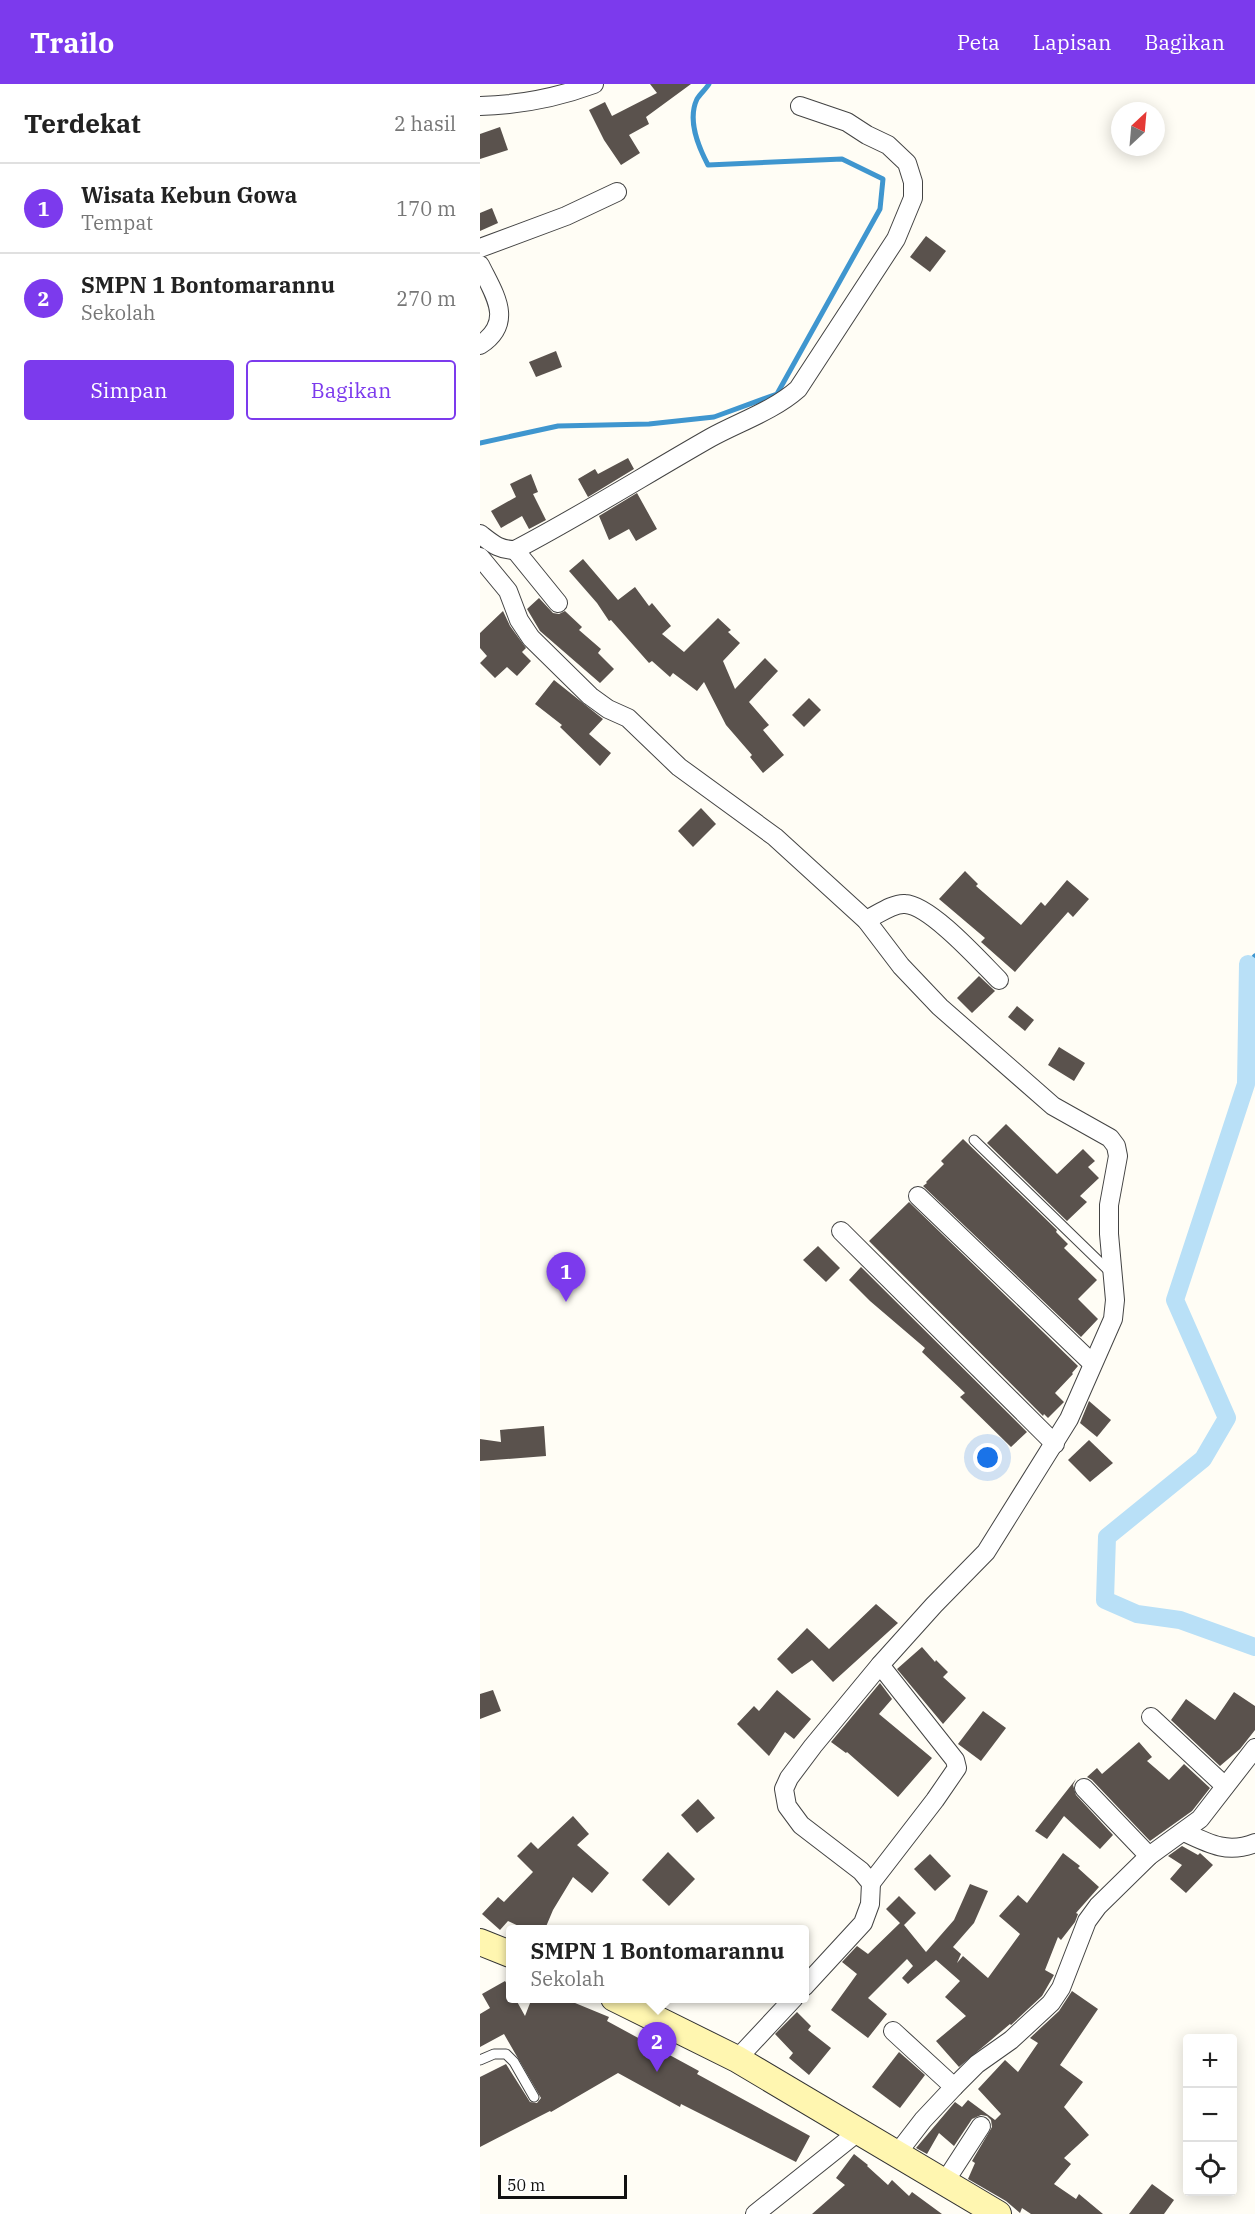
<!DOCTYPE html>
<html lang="id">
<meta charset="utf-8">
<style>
:root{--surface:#fff;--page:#f6f6f6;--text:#222;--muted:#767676;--line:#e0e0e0;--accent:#7c3aed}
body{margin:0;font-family:"IBM Plex Serif",serif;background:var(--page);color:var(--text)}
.controls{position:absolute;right:18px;bottom:18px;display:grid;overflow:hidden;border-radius:6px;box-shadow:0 3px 15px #0003}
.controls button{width:54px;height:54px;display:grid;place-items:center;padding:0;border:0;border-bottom:2px solid var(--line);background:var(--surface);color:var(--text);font:30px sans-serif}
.compass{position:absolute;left:631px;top:18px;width:54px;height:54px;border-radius:50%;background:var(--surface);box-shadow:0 3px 15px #0003;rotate:26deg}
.scale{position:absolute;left:18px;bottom:15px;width:129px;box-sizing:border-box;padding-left:6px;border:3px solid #111;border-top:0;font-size:16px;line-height:21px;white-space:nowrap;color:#111;-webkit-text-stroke:4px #fff;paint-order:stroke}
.you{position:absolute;left:508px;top:1374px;width:21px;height:21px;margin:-15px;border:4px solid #fff;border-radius:50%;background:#1a73e8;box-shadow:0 0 0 9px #1a73e833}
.badge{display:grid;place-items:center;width:39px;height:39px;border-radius:50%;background:var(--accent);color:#fff;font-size:20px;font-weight:700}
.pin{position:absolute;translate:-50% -50px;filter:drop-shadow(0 2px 3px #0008)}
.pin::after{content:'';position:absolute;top:32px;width:21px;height:18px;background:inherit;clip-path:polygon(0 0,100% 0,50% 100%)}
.popup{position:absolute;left:26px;top:1841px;width:303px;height:78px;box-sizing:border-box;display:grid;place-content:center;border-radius:6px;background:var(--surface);filter:drop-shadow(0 2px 4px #0005);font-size:20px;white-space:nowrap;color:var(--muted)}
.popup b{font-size:22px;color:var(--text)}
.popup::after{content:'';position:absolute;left:50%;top:100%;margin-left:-12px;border:12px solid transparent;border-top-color:var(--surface)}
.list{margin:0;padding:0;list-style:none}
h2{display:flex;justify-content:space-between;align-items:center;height:78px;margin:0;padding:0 24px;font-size:26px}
h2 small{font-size:20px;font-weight:400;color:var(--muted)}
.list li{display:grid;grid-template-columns:39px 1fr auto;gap:18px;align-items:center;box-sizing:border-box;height:90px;padding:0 24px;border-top:2px solid var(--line)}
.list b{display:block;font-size:22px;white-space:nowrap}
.list p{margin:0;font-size:20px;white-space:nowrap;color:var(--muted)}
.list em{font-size:20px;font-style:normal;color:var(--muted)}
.actions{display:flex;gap:12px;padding:18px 24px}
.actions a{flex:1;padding:14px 0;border:2px solid var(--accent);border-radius:6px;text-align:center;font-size:21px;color:var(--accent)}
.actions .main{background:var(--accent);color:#fff}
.icon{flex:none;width:33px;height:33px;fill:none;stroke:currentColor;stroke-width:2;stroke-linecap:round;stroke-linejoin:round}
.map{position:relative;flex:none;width:775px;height:2130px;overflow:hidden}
header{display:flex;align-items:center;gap:36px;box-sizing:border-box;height:84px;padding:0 30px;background:var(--accent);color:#fff}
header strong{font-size:28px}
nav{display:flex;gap:33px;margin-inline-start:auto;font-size:21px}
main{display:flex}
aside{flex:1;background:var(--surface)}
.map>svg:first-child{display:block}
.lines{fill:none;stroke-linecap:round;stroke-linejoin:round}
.stream{stroke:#3f96cf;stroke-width:5}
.canal{stroke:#b9e0f7;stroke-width:18}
.building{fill:#5a524d}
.lane-casing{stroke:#444;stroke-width:11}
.street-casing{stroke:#444;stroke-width:20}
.secondary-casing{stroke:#333;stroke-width:28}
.lane{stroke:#fff;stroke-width:9}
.street{stroke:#fff;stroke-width:18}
.secondary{stroke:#fff6b0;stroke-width:26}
</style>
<header>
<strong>Trailo</strong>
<nav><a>Peta</a><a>Lapisan</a><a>Bagikan</a></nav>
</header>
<main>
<aside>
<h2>Terdekat<small>2 hasil</small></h2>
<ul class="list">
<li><span class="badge">1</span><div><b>Wisata Kebun Gowa</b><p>Tempat</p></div><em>170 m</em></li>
<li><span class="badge">2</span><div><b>SMPN 1 Bontomarannu</b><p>Sekolah</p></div><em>270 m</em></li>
</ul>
<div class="actions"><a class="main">Simpan</a><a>Bagikan</a></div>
</aside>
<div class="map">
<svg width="775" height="2130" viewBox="0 0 775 2130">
<rect width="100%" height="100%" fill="#fffdf5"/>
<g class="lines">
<g class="stream">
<path d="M0 359 78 342 169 340 234 333 297 310 400 125 403 95 362 75 228 81C218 62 207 36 217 15 220 10 226 5 229 0"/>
<path d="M768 880 775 872"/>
</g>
<path class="canal" d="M768 880 766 1000 695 1216 747 1334 723 1375 627 1453 625 1516 657 1530 700 1536 775 1563"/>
</g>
<g class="building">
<path d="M170 0H211L166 33 169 40 149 51 160 69 141 81 124 56 109 26 125 18 132 32 177 9Z"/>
<path d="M20 43 28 66 0 75V50Z"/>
<path d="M12 124 18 139 0 147V129Z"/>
<path d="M446 152 466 167 450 188 430 173Z"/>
<path d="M76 267 82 283 56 293 49 278Z"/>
<path d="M148 374 154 385 108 413 98 395 115 385 118 390Z"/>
<path d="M51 390 58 408 53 410 66 436 49 445 42 432 21 444 11 427 36 413 30 400Z"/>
<path d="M157 409 177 445 156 457 149 445 129 456 119 432Z"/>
<path d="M103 475 138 516 155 503 169 522 172 519 191 542 182 550 204 568 238 534 251 546 248 548 260 559 243 577 255 605 285 574 298 587 269 618 289 641 283 646 304 671 283 689 270 673 272 671 246 641 224 598 217 607 193 589 190 593 172 577 169 579 131 536 129 537 117 519 89 487Z"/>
<path d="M59 514 73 529 79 530 85 527 102 543 99 546 121 565 118 569 134 585 120 599 60 547 47 525Z"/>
<path d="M23 527 30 542 46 564 42 568 51 577 37 592 27 583 15 594 0 579 7 572 0 564V549Z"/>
<path d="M74 596 123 635 109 650 131 669 120 682 80 643 82 641 55 620Z"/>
<path d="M329 614 341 626 324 643 312 631Z"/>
<path d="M221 724 236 740 213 763 198 747Z"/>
<path d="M485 787 498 800 496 802 541 841 561 818 565 822 587 796 609 815 593 833 588 828 535 888 501 858 505 854 459 815Z"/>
<path d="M499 892 515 907 492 929 477 914Z"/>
<path d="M537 922 554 936 545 947 528 933Z"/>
<path d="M579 963 605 979 594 997 568 981Z"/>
<path d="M526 1040 577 1090 603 1065 615 1077 608 1083 619 1094 600 1112 607 1118 587 1137 507 1059Z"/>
<path d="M483 1055 577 1146 576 1148 588 1160 584 1164 617 1196 598 1215 618 1235 601 1253 443 1102 447 1099 446 1098 464 1080 461 1077Z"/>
<path d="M429 1118 598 1282 592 1289 593 1290 575 1309 584 1318 568 1334 564 1330 563 1332 389 1157Z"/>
<path d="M338 1162 360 1184 346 1198 323 1176Z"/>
<path d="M381 1183 547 1348 531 1363 480 1313 485 1309 442 1268 445 1264 390 1217 369 1196Z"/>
<path d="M609 1317 631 1336 617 1353 600 1339Z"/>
<path d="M64 1342 66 1372 0 1377V1355L21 1358 20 1346Z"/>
<path d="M609 1356 633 1379 610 1398 588 1376Z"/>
<path d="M396 1520 418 1539 353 1598 332 1576 312 1590 297 1575 327 1544 349 1565Z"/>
<path d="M442 1563 455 1578 456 1576 468 1588 463 1593 486 1614 463 1640 417 1585Z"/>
<path d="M400 1599 412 1615 399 1630 452 1674 418 1713 367 1668 366 1669 351 1658Z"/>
<path d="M13 1606 21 1627 0 1635V1610Z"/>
<path d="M297 1606 331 1635 314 1655 305 1648 289 1672 257 1640 274 1622 279 1627Z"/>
<path d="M754 1608 775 1622V1646L760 1665 740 1682 691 1636 706 1615 735 1636Z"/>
<path d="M503 1627 526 1644 501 1677 478 1660Z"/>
<path d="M659 1658 672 1673 667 1677 689 1696 704 1680 730 1704 712 1727 670 1757 612 1696 607 1693 617 1684 622 1690Z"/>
<path d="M596 1695 593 1701 596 1711 633 1751 620 1765 584 1732 567 1755 555 1747Z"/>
<path d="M218 1715 235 1734 217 1749 201 1731Z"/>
<path d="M93 1732 109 1750 97 1761 129 1789 112 1809 93 1793 73 1826 65 1845H45L28 1837 20 1846 2 1830 18 1813 24 1818 53 1788 37 1772 51 1758 58 1765Z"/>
<path d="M702 1762 718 1771 720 1769 733 1781 706 1809 690 1795 702 1781 688 1772Z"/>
<path d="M188 1768 215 1795 189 1822 162 1796Z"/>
<path d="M583 1769 600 1782 598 1784 619 1803 596 1829 598 1830 595 1838 581 1856 578 1853 565 1886 574 1891 562 1912 531 1941 530 1940 479 1983 456 1957 486 1932 465 1913 480 1897 456 1876 428 1900 422 1894 433 1882 427 1875 388 1914 407 1930 388 1954 351 1926 377 1890 362 1878 377 1862 388 1870 420 1839 406 1825 419 1812 436 1829 424 1841 446 1868 474 1836 490 1800 508 1807 494 1839 473 1863 481 1870 477 1879 483 1872 508 1894 540 1850 519 1832 538 1811 547 1819Z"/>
<path d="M450 1770 471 1792 455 1807 434 1785Z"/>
<path d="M25 1897 30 1905V1914H35L45 1932 52 1914H83L129 1933 127 1937 219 1987 217 1990 330 2052 316 2078 201 2020 200 2023 138 1989 71 2028 70 2027 0 2063V1993L26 1980 50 2018 57 2019 61 2014 24 1950 0 1963V1930L10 1924 2 1910Z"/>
<path d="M592 1907 618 1925 580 1981 603 1998 584 2023 609 2051 584 2074 591 2080 574 2100 596 2115 599 2110 623 2130H551L542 2124 540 2129 526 2117 488 2095 495 2079 492 2077 512 2043 511 2036 507 2032 501 2031 492 2035 474 2062 459 2049 447 2070 436 2064 475 2018 482 2023 488 2016 515 2036 521 2030 498 2005 525 1976 538 1988 558 1959 550 1954 579 1927Z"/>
<path d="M317 1928 331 1942 328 1946 351 1964 329 1991 309 1974 313 1969 295 1950Z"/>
<path d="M419 1968 445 1991 420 2024 392 2003Z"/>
<path d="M374 2070 388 2081 387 2082 408 2101 412 2096 429 2112 432 2108 462 2130H332L365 2101 356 2094Z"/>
<path d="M672 2100 694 2116 684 2130H649Z"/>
</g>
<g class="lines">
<defs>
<g id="lane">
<path d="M494 1056 631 1189"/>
<path d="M0 1976 14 1970H26L34 1978 54 2013"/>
</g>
<g id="street">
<path d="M0 22C38 21 79 13 114 0"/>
<path d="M0 164 86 132 137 108"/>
<path d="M0 181C14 210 35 238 0 261"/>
<path d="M0 450C13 460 19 466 35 466 102 431 165 391 230 354 259 338 293 327 318 305L416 155 433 114V98L427 79 408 61 387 51 367 38 320 22"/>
<path d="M35 466 78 519"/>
<path d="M0 473 28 507 39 536 51 554 110 612 128 625 148 634 199 683 295 753 386 836 421 882 460 923 573 1022 630 1054 636 1062 638 1072 629 1121V1150L635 1216 633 1235 589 1335 506 1468 454 1521 400 1581 333 1662 309 1694 304 1705 307 1722 321 1741 381 1787 391 1799 390 1820 383 1839 324 1903"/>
<path d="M386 836C397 831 413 819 425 820 450 821 500 877 519 896"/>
<path d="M438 1112 612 1279"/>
<path d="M361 1147 575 1360"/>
<path d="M671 1633 745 1702"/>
<path d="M604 1704 669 1772"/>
<path d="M704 1748C729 1760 748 1770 775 1759"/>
<path d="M391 1799 455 1716 477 1684 475 1676 400 1581"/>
<path d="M413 1947 474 2003"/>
<path d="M257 1975 314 1914"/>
<path d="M416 2071 443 2036 474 2003 497 1980 531 1956 571 1919 581 1904 607 1837 618 1822 669 1772 720 1735 775 1664"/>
<path d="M464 2099 501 2042"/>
<path d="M275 2130 378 2048"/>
</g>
<g id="secondary">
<path d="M0 1858 30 1870"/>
<path d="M134 1914 257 1975 518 2130"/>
</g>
</defs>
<use href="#lane" class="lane-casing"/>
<use href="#street" class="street-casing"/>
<use href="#secondary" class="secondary-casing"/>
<use href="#lane" class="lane"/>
<use href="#street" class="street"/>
<use href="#secondary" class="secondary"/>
</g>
</svg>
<div class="controls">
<button>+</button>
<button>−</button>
<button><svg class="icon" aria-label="locate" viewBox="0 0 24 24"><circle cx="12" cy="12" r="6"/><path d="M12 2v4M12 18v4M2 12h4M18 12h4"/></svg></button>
</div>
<svg class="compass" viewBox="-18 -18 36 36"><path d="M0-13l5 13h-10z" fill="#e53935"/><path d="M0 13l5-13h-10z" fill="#767676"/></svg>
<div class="scale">50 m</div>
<div class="you"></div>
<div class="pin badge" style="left:86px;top:1218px">1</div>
<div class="pin badge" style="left:177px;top:1988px">2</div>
<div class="popup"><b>SMPN 1 Bontomarannu</b>Sekolah</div>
</div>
</main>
